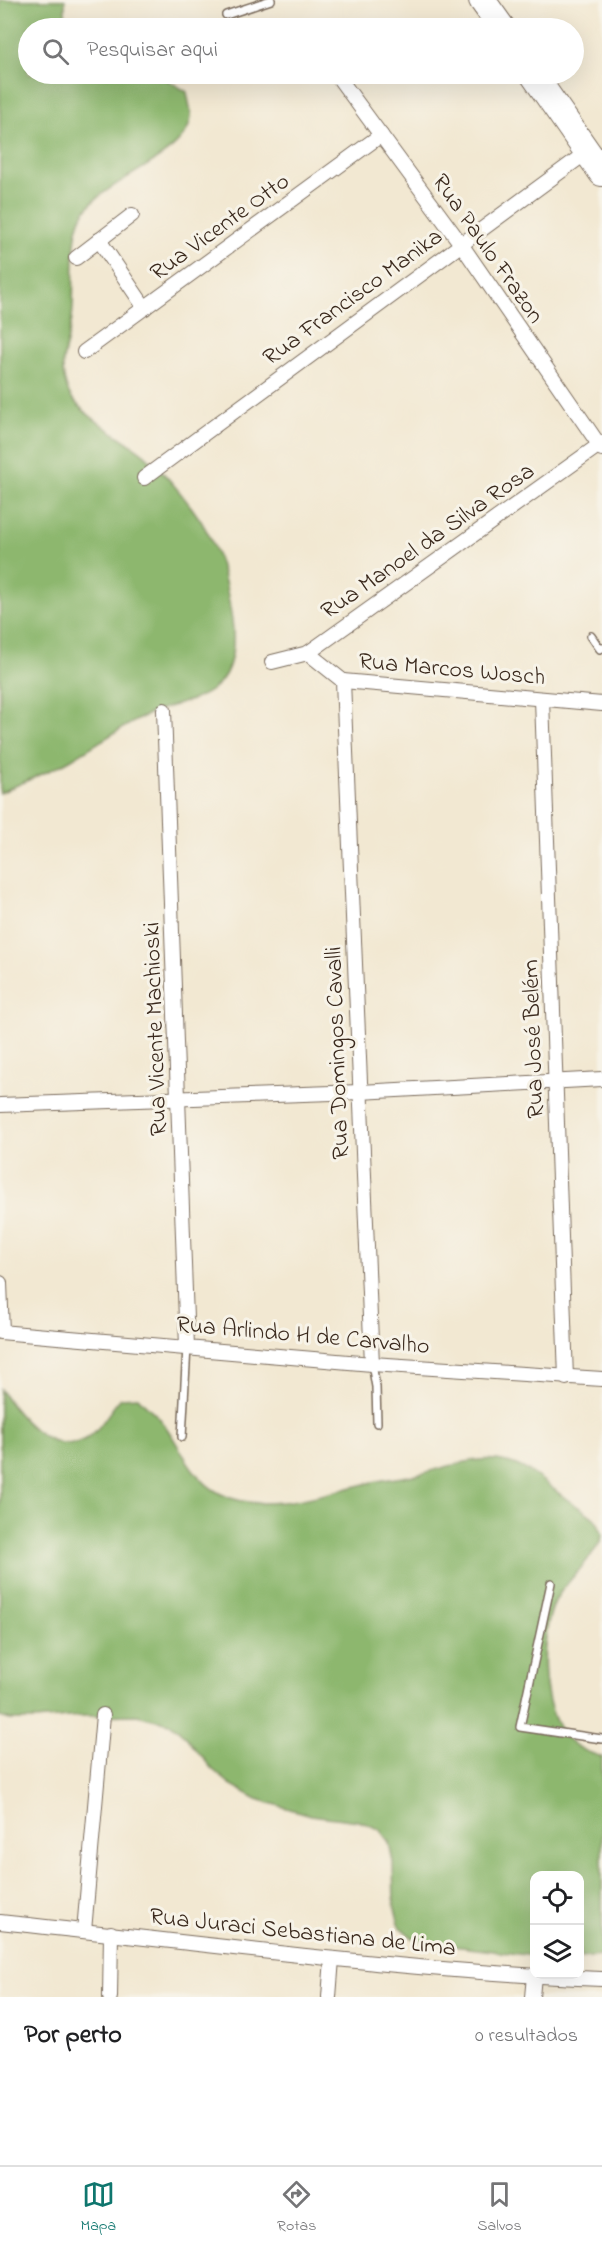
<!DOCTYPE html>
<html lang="pt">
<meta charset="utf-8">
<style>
:root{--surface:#fff;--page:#f2f2f2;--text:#202124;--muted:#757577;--line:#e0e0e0;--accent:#0f766e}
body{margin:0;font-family:"Indie Flower",sans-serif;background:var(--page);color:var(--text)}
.controls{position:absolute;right:18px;bottom:18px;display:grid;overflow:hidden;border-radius:12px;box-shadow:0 6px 24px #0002}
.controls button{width:54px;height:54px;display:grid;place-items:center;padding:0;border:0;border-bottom:2px solid var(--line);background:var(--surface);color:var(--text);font:30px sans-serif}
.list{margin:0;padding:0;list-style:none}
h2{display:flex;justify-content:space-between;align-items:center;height:78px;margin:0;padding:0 24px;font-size:26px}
h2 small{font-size:20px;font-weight:400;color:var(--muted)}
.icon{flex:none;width:33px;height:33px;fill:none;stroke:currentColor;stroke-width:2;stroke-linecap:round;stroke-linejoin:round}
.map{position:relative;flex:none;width:602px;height:1997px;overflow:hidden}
.search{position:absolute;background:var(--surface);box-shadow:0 6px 24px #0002;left:18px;right:18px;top:18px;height:66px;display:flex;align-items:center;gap:15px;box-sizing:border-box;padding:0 21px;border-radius:33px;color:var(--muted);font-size:22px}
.sheet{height:168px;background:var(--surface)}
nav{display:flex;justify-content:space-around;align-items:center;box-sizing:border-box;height:84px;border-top:2px solid var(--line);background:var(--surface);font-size:16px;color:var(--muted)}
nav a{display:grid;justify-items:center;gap:3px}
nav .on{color:var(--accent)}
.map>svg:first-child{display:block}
.forest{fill:#8db76e;stroke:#647046;stroke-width:1.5}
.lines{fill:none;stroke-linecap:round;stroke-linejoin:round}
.lane-casing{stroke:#7b6c5d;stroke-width:10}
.street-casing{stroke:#7b6c5d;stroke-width:16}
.highway-casing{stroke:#7b6c5d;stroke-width:28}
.lane{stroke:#fff;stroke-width:7}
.street{stroke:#fff;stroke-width:14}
.highway{stroke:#fff;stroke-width:26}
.labels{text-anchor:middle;stroke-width:6;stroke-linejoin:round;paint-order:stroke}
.street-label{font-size:24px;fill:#3b2a1e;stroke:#f7f3e8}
</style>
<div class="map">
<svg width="602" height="1997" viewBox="0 0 602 1997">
<rect width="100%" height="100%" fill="#f7f3e8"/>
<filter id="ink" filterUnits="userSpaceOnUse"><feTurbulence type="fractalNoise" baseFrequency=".0167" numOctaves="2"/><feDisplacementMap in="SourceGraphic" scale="12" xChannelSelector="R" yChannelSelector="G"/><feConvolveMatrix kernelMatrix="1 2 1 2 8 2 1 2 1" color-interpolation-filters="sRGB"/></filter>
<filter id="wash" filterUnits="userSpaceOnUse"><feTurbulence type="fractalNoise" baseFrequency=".008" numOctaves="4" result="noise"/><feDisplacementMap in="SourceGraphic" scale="24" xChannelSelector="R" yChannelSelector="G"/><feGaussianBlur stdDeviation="1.35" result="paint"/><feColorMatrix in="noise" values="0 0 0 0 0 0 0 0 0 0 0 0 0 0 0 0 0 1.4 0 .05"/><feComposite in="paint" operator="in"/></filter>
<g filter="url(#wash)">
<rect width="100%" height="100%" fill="#f2e8d2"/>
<g class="forest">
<path d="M0 0H65V13L70 28H28V74H134L166 79 187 92C188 100 191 109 191 116 189 158 104 178 83 214 69 238 76 289 72 318 70 333 65 347 63 361 62 372 65 388 72 398 86 418 124 438 144 454 162 470 178 489 192 508 218 542 226 579 232 620 235 642 234 671 215 687 197 703 170 704 149 714 121 727 96 745 70 760 47 773 23 782 0 793Z"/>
<path d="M0 1389C16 1414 49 1456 84 1440 99 1433 109 1410 121 1398L138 1397C145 1405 154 1412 161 1420 180 1444 190 1477 219 1493 262 1516 322 1494 365 1484 383 1479 401 1478 419 1474 464 1463 496 1446 539 1478 549 1485 558 1493 568 1500 576 1506 586 1511 594 1518 597 1521 601 1529 602 1534 602 1550 565 1582 556 1599 539 1634 539 1708 567 1738 576 1748 590 1753 602 1757V1956L580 1958V1876H534V1956L437 1944 413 1938 400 1927 394 1905 393 1862 389 1842 379 1829 359 1821 310 1815 257 1799 230 1784 212 1769 186 1737 170 1723 137 1715 81 1716 35 1720H10L0 1717Z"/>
</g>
</g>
<g filter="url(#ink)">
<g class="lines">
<defs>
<g id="lane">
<path d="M226 15 271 0"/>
<path d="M591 636 600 649 602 648"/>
<path d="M372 1364 376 1387 377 1423"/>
<path d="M182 1437 187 1347"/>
<path d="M551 1583 520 1727 602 1739"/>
</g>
<g id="street">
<path d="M336 74 461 244 602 449"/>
<path d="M99 240 145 308"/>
<path d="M76 258 132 215"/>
<path d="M84 352 381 135"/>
<path d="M144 478 587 152"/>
<path d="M308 653 343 681 602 704"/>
<path d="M272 662 308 653 602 443"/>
<path d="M343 681 372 1364"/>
<path d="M542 699 566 1378"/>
<path d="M164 710 187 1347"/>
<path d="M0 1105 360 1092 602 1079"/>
<path d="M0 1283 2 1332"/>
<path d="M0 1332 372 1364 602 1379"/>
<path d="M0 1922C200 1943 401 1971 602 1979"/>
<path d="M84 1931 103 1715"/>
<path d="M110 1997 111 1933"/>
<path d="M329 1997 332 1959"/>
<path d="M532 1997 534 1976"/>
</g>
<g id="highway">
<path d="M482 0 502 28"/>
<path d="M533 74 602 173"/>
</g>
</defs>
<use href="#lane" class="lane-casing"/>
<use href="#street" class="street-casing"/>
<use href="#highway" class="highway-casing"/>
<use href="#lane" class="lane"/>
<use href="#street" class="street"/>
<use href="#highway" class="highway"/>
</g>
</g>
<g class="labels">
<g class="street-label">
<text transform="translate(219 226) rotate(-36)" y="8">Rua Vicente Otto</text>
<text transform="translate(489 248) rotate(55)" y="8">Rua Paulo Frazon</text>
<text transform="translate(352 296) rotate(-36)" y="8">Rua Francisco Manika</text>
<text transform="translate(427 540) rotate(-35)" y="8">Rua Manoel da Silva Rosa</text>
<text transform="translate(452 668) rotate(5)" y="8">Rua Marcos Wosch</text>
<text transform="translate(154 1029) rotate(-92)" y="8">Rua Vicente Machioski</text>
<text transform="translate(532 1039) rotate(-92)" y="8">Rua José Belém</text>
<text transform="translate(336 1053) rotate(-92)" y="8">Rua Domingos Cavalli</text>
<text transform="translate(303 1334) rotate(5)" y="8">Rua Arlindo H de Carvalho</text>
<text transform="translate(303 1931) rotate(6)" y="8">Rua Juraci Sebastiana de Lima</text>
</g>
</g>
</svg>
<div class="controls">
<button><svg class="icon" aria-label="locate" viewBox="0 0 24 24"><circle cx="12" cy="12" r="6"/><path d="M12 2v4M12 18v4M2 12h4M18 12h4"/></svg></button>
<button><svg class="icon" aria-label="layers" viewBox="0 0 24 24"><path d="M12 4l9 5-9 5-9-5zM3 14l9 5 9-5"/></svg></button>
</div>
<div class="search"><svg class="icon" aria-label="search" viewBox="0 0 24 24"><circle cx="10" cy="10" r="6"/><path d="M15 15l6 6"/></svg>Pesquisar aqui</div>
</div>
<section class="sheet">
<h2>Por perto<small>0 resultados</small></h2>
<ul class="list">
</ul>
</section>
<nav>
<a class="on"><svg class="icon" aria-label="map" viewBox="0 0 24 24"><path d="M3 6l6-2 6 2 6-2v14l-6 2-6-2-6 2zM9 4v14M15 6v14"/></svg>Mapa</a>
<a><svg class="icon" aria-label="directions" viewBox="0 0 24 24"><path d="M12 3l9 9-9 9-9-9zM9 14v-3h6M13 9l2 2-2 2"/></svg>Rotas</a>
<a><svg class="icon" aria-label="saved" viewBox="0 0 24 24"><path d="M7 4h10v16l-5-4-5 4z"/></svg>Salvos</a>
</nav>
